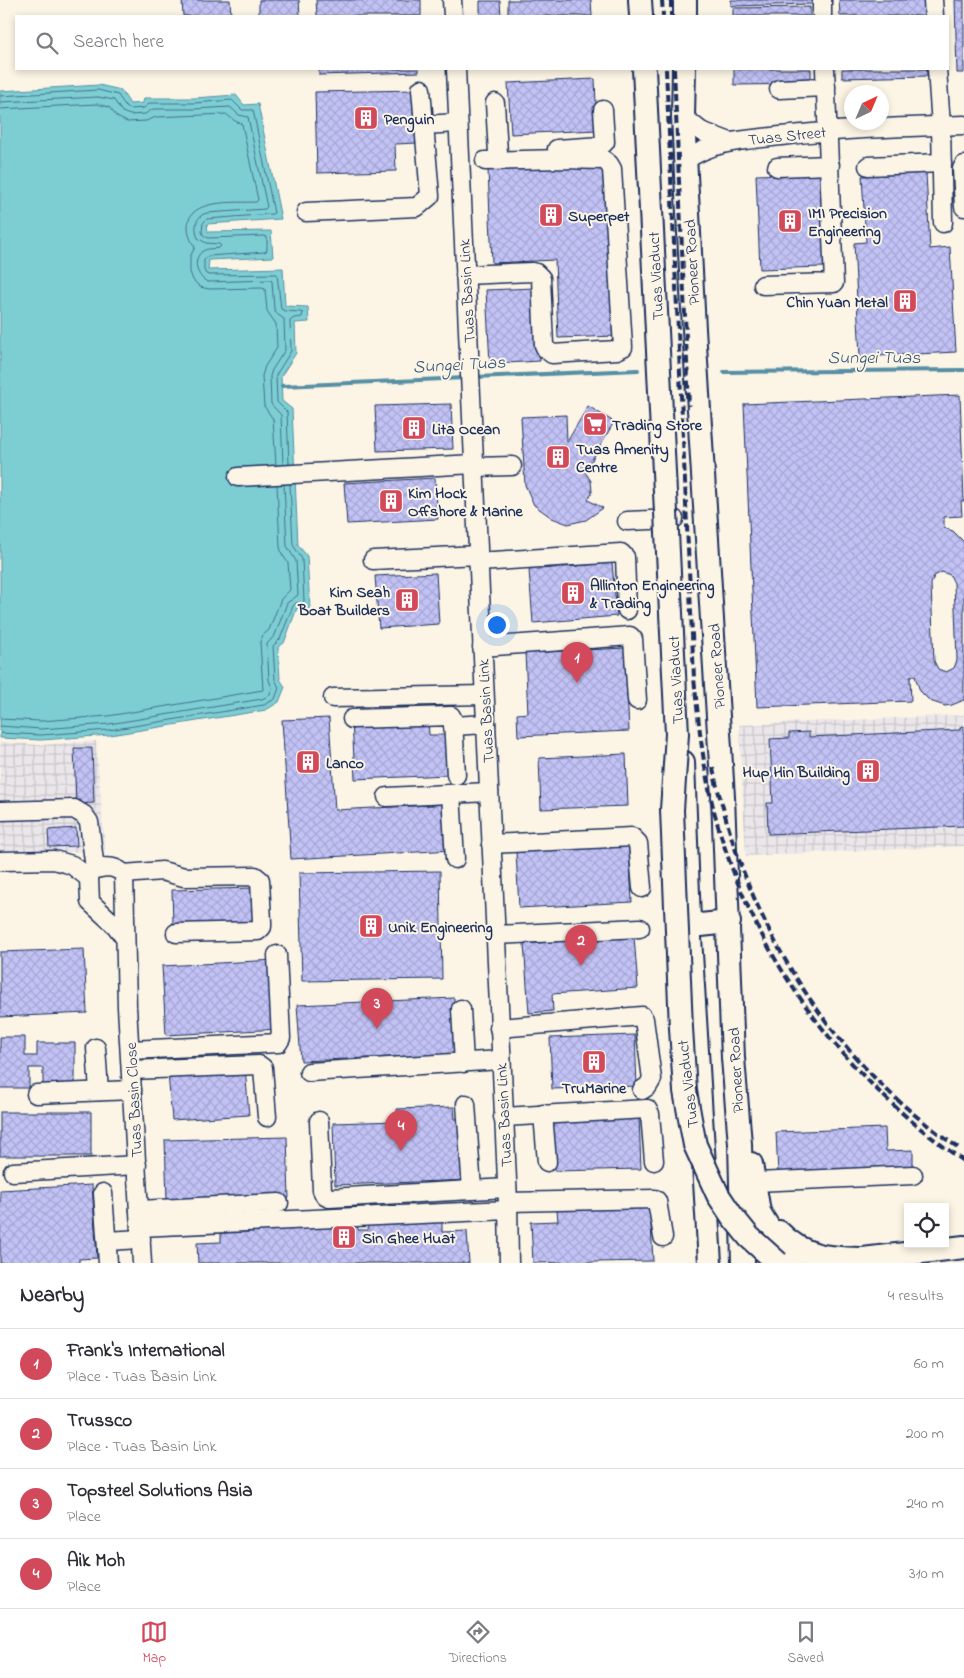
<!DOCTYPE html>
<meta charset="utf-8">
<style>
:root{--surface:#fff;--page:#f7f7f7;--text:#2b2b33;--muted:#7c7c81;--line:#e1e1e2;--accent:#d1495b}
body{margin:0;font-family:"Indie Flower",sans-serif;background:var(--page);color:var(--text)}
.controls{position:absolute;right:15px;bottom:15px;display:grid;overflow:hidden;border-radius:0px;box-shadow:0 2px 8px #0003}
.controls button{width:45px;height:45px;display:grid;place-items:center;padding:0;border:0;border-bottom:1px solid var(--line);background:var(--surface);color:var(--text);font:25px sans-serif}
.compass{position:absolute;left:844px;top:85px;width:45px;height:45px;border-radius:50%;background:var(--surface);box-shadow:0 2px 8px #0003;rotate:44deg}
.you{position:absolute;left:496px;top:624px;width:18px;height:18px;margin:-12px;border:4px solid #fff;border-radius:50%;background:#1a73e8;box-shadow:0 0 0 8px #1a73e833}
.badge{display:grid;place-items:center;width:32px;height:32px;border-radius:50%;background:var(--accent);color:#fff;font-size:16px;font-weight:700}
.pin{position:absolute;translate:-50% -41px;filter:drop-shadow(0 1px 2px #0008)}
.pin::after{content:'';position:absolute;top:26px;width:18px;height:15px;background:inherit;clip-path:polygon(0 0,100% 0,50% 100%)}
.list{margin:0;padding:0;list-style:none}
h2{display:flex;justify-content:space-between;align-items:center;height:65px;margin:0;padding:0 20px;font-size:21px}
h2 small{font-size:16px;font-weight:400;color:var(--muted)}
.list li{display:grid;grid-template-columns:32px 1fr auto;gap:15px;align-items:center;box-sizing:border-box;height:70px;padding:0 20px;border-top:1px solid var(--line)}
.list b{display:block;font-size:19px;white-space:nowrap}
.list p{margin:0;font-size:16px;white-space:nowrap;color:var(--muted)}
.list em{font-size:16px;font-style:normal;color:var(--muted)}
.icon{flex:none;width:28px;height:28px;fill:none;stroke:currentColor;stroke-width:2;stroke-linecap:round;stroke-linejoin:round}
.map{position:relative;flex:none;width:964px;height:1263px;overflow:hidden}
.search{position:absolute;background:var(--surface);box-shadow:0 2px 8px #0003;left:15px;right:15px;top:15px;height:55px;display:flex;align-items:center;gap:12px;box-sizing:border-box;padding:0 18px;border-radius:0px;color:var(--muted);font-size:19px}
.sheet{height:345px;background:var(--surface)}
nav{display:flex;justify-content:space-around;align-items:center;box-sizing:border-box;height:70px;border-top:1px solid var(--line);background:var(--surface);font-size:14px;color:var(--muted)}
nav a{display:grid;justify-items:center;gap:2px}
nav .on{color:var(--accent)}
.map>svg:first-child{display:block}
.industrial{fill:url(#industrial-grid)}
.water{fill:#7dced3;stroke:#568ea4}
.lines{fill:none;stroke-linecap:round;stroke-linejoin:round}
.shore{stroke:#426f8d;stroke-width:1}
.stream{stroke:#568ea4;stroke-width:4}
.building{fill:url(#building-cross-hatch);stroke:#1b2f5e;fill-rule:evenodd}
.minor-casing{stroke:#1b2f5e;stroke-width:21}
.major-casing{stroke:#1b2f5e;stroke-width:26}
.minor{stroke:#fcf5e5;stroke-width:18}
.major{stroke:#fcf5e5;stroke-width:22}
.rail{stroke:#1b2f5e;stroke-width:4;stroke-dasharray:8 4;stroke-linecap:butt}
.major-bridge-casing{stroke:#1b2f5e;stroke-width:26;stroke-linecap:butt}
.major-bridge{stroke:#fcf5e5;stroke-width:22}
.labels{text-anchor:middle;stroke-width:4;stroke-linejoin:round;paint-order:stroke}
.poi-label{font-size:16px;font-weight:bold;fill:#1b2f5e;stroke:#fcf5e5;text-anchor:start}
.street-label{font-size:16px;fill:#1b2f5e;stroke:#fcf5e5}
.water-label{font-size:18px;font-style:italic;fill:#34577b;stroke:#fcf5e5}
</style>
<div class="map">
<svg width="964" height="1263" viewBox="0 0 964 1263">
<defs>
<pattern id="industrial-grid" width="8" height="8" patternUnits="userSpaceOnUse" patternTransform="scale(1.25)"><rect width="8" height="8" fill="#ebe6ea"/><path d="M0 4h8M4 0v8" fill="none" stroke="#c9c6cb"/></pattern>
<pattern id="building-cross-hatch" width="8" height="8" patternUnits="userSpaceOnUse" patternTransform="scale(1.25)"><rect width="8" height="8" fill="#c2c2f5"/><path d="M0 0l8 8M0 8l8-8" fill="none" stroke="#a6a7d4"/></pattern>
</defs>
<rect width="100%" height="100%" fill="#fcf5e5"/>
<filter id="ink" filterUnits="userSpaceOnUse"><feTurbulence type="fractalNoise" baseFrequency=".02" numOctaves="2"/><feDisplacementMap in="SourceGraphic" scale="10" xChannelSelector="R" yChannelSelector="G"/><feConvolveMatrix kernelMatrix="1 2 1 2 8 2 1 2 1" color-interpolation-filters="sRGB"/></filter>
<g filter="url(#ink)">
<g class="industrial">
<path d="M964 715V846L746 856 739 725Z"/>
<path d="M96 741 105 850 0 856V742L39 745Z"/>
</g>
<path class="water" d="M99 85 121 90 130 104 143 103 144 98H194L236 95 244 105 258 104 281 219 207 224 208 232 271 231 273 257 209 260 208 270 283 268 285 306 308 307 309 322 295 323 296 353 281 376 282 401 292 409 298 545 307 556 310 609 297 608 284 643 278 647 280 679 285 687 279 702 266 710 110 735 41 740 0 738V91Z"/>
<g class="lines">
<g class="shore">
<path d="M0 96 98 90 118 95 126 107 130 109 144 108 150 103H194L232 100 242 110H253L274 213 272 214 207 219 203 223 202 232 204 236 209 238 265 236 267 238V250L265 252 208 256 204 260V270L206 274 210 275 277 274 281 309 285 311 301 312 303 313 302 317 294 318 290 321 291 351 276 375 277 402 287 412 289 464"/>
<path d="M0 102 98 97 114 100 122 112 130 115 145 114 153 109H194L230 107 239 115 248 117 267 207 265 209 207 213C195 216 194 228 198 238L206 243 219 244 221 246 219 248C214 249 207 248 203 251 191 259 197 278 208 282L270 280 272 281 274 309 277 314 284 319 285 350 272 370 270 376 271 404 281 415 283 464"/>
<path d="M0 109 97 104 109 107 117 117 127 122 146 121 156 117 226 114 235 121 242 124 258 200 256 202C237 203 189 198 188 225 188 234 190 240 195 247L190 257V272L193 280 200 287 209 289 262 288 265 289 267 311 276 324 277 348 265 366 262 376 264 406 273 419 276 465"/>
<path d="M0 719 41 721 108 716 263 690 260 642 263 635 269 630 281 599 290 590 288 563 282 554 280 547 277 485"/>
<path d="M0 726 41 729 109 724 262 699 270 695 272 688 269 680 267 644 275 635 287 603 298 595 296 561 287 546 284 484"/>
<path d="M0 733 41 735 109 730 264 705 275 699 279 688 275 679 273 646 280 639 293 606 296 603H303L304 601 302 559 293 545 290 484"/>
</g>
<g class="stream">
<path d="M724 372 964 370"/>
<path d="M476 377 638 370"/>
<path d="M282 386 466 378"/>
</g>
</g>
<g class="building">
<path d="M182 0H230L231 16H183Z"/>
<path d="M259 0H299L300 16H259Z"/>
<path d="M316 0H421V16H317Z"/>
<path d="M508 0H591L592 16H508Z"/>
<path d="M731 0H813V4L731 6Z"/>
<path d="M839 0H924L925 16H840Z"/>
<path d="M955 0H964V73H957Z"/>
<path d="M480 1H500L501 16H480Z"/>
<path d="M810 7V16H733V8Z"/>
<path d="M319 69H419V72L319 75Z"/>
<path d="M734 69H811V84L734 85Z"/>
<path d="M842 69H927V76L842 78Z"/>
<path d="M595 79 597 130 511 134 508 83Z"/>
<path d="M416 90 418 143 395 144 396 171 317 173 315 92Z"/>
<path d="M609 165 617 336 558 338 555 260 492 263 488 170Z"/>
<path d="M821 173 824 267 760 269 756 175Z"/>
<path d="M926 173 930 249 950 247 956 352 860 357 854 243 866 242 862 176Z"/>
<path d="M535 288 540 361 490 364 486 290Z"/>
<path d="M960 395 964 501H961L962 516 944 517V528L953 531 964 542V700L952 705 945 706 930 701 920 691 915 676 910 677 911 701 757 707 744 404ZM942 572 950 575 954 583 957 660 954 668 946 672 938 669 934 661 931 584 934 576Z"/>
<path d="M451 404 453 449 377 451 375 406Z"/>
<path d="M588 406 614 422 585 472 591 481 592 492 588 500 603 508 586 520 568 524 552 518 534 505 525 485 521 417 566 415 567 442Z"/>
<path d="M435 478 438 519 347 524 344 483Z"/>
<path d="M612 563 617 616 533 623 529 570Z"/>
<path d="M436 573 439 624 379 628 375 576Z"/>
<path d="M625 648 629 731 518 736 517 714 528 713 525 653Z"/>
<path d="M428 717 429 735H447L449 775 355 779 352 720Z"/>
<path d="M329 718 335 810 450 804 453 850 291 859 282 720Z"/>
<path d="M964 726V826L768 834 767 803H773L770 739 789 738V733L809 732V737L960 730V727Z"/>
<path d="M74 748H92L94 803 76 804Z"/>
<path d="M626 754 628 806 541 809 539 758Z"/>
<path d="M76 828 77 846 49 847 48 830Z"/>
<path d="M629 846 632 902 519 908 516 852Z"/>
<path d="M440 871 442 979 302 981 299 873Z"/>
<path d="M255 888 256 923 173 924 172 890Z"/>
<path d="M634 936 638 988 552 994 553 1011 529 1013 524 944Z"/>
<path d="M84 949 87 1013 0 1017V952Z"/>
<path d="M276 960 281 1029 166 1035 162 966Z"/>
<path d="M454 998 457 1054 301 1061 297 1005Z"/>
<path d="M635 1035 637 1086 552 1089 550 1038Z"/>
<path d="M0 1037H25V1056H37V1043H75V1086H43V1068H29V1088H0Z"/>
<path d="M245 1068 249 1115 172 1120 168 1073Z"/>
<path d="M454 1107 455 1119 467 1118 469 1180 335 1185 333 1123 398 1121 397 1109Z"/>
<rect x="0" y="1112" width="91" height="44"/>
<path d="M639 1117 641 1169 555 1171 553 1119Z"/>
<path d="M885 1128 886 1151 913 1150V1168L778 1174 776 1132Z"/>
<path d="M287 1137 289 1198 167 1201 165 1140Z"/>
<path d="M92 1185 97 1258 79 1259V1263H0V1190Z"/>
<path d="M650 1206 653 1261 533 1263 531 1222 558 1221 557 1210Z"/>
<path d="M442 1216V1232L467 1231 469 1263H198L197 1243 221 1242V1226L357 1221 358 1230H368L367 1218Z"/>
</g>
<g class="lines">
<defs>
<g id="minor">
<path d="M452 0 453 16"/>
<path d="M822 0V16"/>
<path d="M933 0 934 16"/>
<path d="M456 69 508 1202 509 1263"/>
<path d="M937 69 941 126 943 223"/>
<path d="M779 89 826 87"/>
<path d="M495 103 498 153"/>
<path d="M683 117 701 131 730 142"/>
<path d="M423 125 458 123"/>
<path d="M557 149 601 146 605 142 603 110"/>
<path d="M686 160C714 140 748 140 781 136 842 129 903 127 964 125"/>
<path d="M964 165 962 169 964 207"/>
<path d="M868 166 942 163"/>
<path d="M777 167 830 165"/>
<path d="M306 212 417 207 430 196 421 89"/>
<path d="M465 275 532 272 536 273 541 278 544 345 546 349 552 354 617 350 623 347 612 169 609 164 604 160 562 159 485 161"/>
<path d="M763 285 834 283 825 69"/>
<path d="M474 467 512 466"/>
<path d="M238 477 474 464"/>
<path d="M627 521 674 519"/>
<path d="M373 560 478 555"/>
<path d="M478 562 621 553 625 557 627 610"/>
<path d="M482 647 630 636 633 639 637 700"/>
<path d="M333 698 484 695"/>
<path d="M352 719 451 716 453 720 456 775"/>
<path d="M453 726 486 724"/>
<path d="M451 794 455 859"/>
<path d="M387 797 489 792"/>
<path d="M0 811 74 809 84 815 89 822 95 869"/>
<path d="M491 844 632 837 638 843 642 888"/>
<path d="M0 861 54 860 72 865 89 878"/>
<path d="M124 874 162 871 184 877 255 876 260 880 262 922V927L258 931 176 933"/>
<path d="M495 935 640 928"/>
<path d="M124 937 116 926 90 902 89 878 91 871C103 866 114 865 124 874L127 1007 142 1263"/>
<path d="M461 1009 464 1063"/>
<path d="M499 1028 642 1016 644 1019 652 1079 648 1086 642 1090"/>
<path d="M96 1048 99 1091"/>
<path d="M130 1050 278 1043 281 1038 277 955"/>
<path d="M131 1070 259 1065 263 1068 267 1117"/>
<path d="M309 1072 501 1060"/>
<path d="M36 1094 132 1090"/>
<path d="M466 1104 472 1190"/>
<path d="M543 1114 547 1162"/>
<path d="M503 1117 647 1109 650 1114 654 1161"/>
<path d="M319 1121 322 1190 325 1196 329 1198 507 1188"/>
<path d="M13 1172 137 1165"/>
<path d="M755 1182 913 1175"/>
<path d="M103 1193 108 1263"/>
<path d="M508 1202 655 1199 657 1201 663 1237"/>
<path d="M139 1210 279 1203"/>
<path d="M140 1227 508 1210"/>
<path d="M107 1241 141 1239"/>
</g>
<g id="major">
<path d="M640 0 641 16"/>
<path d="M685 16V0"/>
<path d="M684 69 683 117 694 329 723 797 733 1058 740 1144 743 1263"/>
<path d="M683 762 689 921 710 1263"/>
<path d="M689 921 701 925 729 922"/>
<path d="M751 1164 759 1212 781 1248 795 1263"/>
<path d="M779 1232C804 1258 830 1258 863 1259"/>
<path d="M854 1263 863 1259 964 1247"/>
</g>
</defs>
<use href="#minor" class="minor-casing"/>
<use href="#major" class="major-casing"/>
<use href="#minor" class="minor"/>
<use href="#major" class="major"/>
<g class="rail">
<path d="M662 0 663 16"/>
<path d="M671 0V16"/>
<path d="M666 69 694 678C698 717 702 756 710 794 743 943 839 1076 964 1161"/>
<path d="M674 69 689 406"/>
<path d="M713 767C715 783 721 799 725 815 761 948 844 1071 959 1148"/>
</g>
<defs>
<path id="major-bridge" d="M644 69 677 734 672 810 681 1028 685 1091 691 1124 695 1145 718 1195 732 1216 749 1237 778 1263"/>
</defs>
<use href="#major-bridge" class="major-bridge-casing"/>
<use href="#major-bridge" class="major-bridge"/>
</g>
</g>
<defs>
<symbol id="building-square" viewBox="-11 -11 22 22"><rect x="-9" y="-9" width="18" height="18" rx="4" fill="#d1495b" stroke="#fcf5e5"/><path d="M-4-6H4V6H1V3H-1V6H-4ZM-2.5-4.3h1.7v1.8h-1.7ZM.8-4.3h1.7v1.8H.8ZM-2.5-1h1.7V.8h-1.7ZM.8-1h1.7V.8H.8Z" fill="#fff"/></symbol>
<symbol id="supermarket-square" viewBox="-11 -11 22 22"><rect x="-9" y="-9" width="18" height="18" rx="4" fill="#d1495b" stroke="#fcf5e5"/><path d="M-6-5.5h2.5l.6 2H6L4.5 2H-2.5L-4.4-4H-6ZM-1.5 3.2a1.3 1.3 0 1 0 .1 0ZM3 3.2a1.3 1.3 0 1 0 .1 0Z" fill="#fff"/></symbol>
</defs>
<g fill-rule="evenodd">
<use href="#building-square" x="352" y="104" width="28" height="28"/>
<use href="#building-square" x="537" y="201" width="28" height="28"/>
<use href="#building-square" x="776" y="207" width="28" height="28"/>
<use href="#building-square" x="891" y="287" width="28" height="28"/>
<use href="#supermarket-square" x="581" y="410" width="28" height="28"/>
<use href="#building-square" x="400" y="414" width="28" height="28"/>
<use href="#building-square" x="544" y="443" width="28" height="28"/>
<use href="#building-square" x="377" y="487" width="28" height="28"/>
<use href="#building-square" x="559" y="579" width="28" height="28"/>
<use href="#building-square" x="393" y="586" width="28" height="28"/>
<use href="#building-square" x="294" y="748" width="28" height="28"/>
<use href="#building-square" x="854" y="757" width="28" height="28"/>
<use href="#building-square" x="357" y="912" width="28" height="28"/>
<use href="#building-square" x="580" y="1048" width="28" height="28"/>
<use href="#building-square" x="330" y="1223" width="28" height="28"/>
</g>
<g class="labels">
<g class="poi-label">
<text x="384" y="124">Penguin</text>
<text x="808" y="218">IMI Precision<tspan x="808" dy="18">Engineering</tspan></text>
<text x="568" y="221">Superpet</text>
<text x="888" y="307" text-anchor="end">Chin Yuan Metal</text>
<text x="612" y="430">Trading Store</text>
<text x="432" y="434">Lita Ocean</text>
<text x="576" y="454">Tuas Amenity<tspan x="576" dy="18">Centre</tspan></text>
<text x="408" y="498">Kim Hock<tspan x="408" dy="18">Offshore &amp; Marine</tspan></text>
<text x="590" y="590">Allinton Engineering<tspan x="590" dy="18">&amp; Trading</tspan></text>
<text x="390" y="597" text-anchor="end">Kim Seah<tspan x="390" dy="18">Boat Builders</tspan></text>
<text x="326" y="768">Lanco</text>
<text x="850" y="777" text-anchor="end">Hup Hin Building</text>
<text x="388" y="932">Unik Engineering</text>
<text x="594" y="1093" text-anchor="middle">TruMarine</text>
<text x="362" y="1243">Sin Ghee Huat</text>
</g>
<g class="street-label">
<text transform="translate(787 135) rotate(-6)" y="6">Tuas Street</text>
<text transform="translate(691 262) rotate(-93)" y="6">Pioneer Road</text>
<text transform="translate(655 276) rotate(-93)" y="6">Tuas Viaduct</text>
<text transform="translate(466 291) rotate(-93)" y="6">Tuas Basin Link</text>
<text transform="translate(716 666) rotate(-94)" y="6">Pioneer Road</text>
<text transform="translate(675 680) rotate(-93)" y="6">Tuas Viaduct</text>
<text transform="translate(485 711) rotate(-93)" y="6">Tuas Basin Link</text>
<text transform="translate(735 1070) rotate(-93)" y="6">Pioneer Road</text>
<text transform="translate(687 1084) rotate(-97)" y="6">Tuas Viaduct</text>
<text transform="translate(133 1100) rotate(-93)" y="6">Tuas Basin Close</text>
<text transform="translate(503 1115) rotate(-93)" y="6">Tuas Basin Link</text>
</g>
<g class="water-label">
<text x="874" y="363">Sungei Tuas</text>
<text transform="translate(459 364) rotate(-3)" y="6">Sungei Tuas</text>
</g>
</g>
</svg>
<div class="controls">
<button><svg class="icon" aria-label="locate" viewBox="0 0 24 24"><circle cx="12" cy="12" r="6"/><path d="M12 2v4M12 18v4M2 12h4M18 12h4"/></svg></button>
</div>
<svg class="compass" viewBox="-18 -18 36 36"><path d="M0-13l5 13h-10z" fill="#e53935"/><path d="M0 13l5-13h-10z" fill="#7c7c81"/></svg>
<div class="you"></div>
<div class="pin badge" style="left:577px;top:683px">1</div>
<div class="pin badge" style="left:581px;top:966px">2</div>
<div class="pin badge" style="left:377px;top:1029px">3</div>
<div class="pin badge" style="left:401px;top:1151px">4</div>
<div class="search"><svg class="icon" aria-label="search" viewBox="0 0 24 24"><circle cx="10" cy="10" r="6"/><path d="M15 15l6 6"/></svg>Search here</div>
</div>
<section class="sheet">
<h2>Nearby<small>4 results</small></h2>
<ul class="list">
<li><span class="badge">1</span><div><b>Frank's International</b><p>Place · Tuas Basin Link</p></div><em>60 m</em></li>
<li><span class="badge">2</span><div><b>Trussco</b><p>Place · Tuas Basin Link</p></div><em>200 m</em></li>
<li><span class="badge">3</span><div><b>Topsteel Solutions Asia</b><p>Place</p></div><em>240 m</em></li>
<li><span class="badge">4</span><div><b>Aik Moh</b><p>Place</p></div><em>310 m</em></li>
</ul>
</section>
<nav>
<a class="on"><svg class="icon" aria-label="map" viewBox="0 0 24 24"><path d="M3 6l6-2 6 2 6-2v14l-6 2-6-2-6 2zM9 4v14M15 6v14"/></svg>Map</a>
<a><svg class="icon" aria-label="directions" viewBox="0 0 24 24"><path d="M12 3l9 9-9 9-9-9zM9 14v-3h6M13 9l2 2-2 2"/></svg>Directions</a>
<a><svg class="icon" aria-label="saved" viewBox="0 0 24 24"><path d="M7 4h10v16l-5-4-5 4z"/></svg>Saved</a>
</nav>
